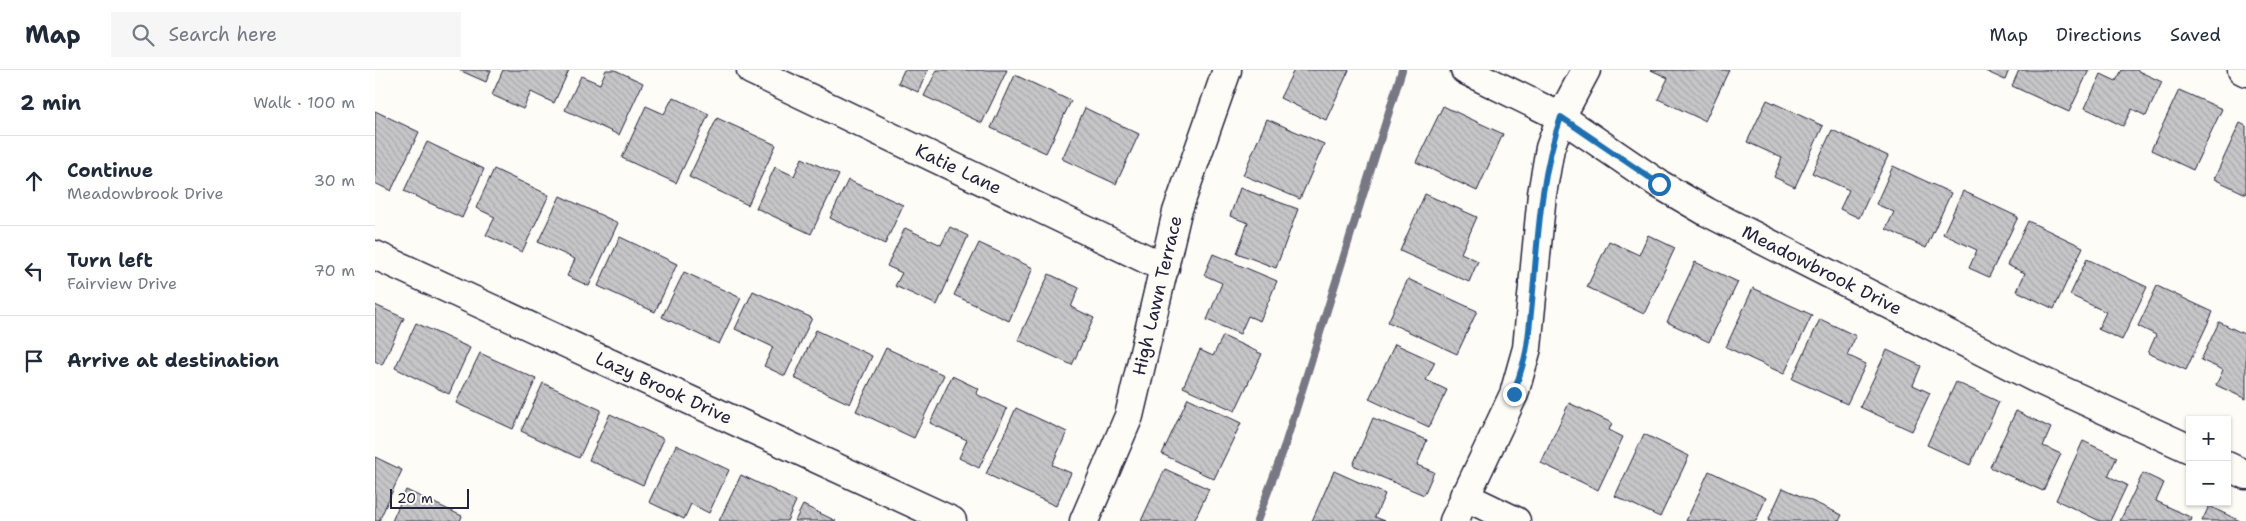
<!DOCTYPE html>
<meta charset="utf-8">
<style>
:root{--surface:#fff;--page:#f6f6f7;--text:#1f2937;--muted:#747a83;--line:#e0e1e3}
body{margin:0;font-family:"Shantell Sans",sans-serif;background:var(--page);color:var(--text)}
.controls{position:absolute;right:15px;bottom:15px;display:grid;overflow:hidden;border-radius:0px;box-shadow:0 1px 4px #0004}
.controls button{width:45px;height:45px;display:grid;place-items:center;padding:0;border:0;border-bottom:1px solid var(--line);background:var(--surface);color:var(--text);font:25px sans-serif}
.scale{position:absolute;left:15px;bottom:12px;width:79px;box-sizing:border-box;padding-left:5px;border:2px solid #22223b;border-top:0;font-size:14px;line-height:18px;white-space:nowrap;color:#22223b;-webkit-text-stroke:4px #fdfcf7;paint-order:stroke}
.stop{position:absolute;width:15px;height:15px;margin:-11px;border:4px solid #1f6fb2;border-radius:50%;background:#fff}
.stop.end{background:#1f6fb2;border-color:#fff;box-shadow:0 1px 5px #0008}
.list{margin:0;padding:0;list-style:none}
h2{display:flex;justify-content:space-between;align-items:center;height:65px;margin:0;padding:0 20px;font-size:21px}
h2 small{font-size:16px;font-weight:400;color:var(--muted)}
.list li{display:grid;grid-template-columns:32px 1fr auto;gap:15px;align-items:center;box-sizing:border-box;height:90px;padding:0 20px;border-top:1px solid var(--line)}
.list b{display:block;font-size:19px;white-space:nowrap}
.list p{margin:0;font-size:16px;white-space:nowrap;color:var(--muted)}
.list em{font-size:16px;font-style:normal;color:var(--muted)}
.icon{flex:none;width:28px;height:28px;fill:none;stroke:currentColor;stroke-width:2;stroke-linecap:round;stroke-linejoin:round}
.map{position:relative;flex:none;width:1871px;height:451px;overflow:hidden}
header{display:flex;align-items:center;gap:30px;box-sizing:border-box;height:70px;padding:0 25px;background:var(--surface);border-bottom:1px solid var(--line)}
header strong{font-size:24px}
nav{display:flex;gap:28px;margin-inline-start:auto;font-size:18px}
.search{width:350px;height:45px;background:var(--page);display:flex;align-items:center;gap:12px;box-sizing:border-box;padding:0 18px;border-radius:0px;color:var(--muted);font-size:19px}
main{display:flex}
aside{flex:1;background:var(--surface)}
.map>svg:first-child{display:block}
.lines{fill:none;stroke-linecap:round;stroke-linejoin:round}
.stream{stroke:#787885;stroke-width:8}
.building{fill:url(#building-back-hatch);stroke:#22223b}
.minor-casing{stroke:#22223b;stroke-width:31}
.minor{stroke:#fdfcf7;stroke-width:28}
.route{stroke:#1f6fb2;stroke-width:6}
.labels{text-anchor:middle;stroke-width:4;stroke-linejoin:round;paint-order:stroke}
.street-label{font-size:18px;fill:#22223b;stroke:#fdfcf7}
</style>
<header>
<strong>Map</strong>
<div class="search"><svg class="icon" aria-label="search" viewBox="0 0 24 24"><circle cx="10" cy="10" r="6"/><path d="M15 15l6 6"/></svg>Search here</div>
<nav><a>Map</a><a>Directions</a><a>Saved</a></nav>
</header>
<main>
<aside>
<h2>2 min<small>Walk · 100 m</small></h2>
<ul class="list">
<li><svg class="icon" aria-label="ahead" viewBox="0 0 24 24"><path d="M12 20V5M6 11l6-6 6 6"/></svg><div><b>Continue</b><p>Meadowbrook Drive</p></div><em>30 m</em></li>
<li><svg class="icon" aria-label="left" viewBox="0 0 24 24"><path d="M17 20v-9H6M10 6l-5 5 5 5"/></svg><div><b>Turn left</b><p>Fairview Drive</p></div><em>70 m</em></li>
<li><svg class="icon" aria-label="arrive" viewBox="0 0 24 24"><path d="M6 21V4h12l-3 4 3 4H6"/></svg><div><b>Arrive at destination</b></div></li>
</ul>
</aside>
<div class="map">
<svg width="1871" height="451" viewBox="0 0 1871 451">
<defs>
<pattern id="building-back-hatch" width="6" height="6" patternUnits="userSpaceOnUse" patternTransform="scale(1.25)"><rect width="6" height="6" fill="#c6c6c8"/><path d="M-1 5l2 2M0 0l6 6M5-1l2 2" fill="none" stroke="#aaaaad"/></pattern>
</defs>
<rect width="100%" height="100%" fill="#fdfcf7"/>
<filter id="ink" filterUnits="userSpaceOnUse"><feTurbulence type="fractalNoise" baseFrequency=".02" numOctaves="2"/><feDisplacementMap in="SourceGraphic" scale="10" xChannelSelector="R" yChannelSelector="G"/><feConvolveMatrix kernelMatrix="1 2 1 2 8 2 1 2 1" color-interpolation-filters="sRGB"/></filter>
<g filter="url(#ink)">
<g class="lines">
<path class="stream" d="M882 451 908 381 1027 0"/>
</g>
<g class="building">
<path d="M84 0H116L111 12Z"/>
<path d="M128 0H194L179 33 156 22 148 39 117 25Z"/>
<path d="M231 0H240L268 13 244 65 190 40 206 6 225 14Z"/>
<path d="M529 0H553L543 22 523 13Z"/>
<path d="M562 0H632L607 53 549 26Z"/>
<path d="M919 0H974L951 50 905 28Z"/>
<path d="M1276 0H1354L1330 51 1283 29 1293 8Z"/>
<path d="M1608 0H1634L1630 10Z"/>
<path d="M1644 0H1714L1694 42 1637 16Z"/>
<path d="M1747 0H1761L1787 12 1771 46 1757 39 1748 56 1710 38 1726 4 1741 11Z"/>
<path d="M640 5 696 31 671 83 616 58Z"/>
<path d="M1804 20 1847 39 1818 100 1776 80Z"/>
<path d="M298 27 334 44 301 113 247 88 271 36 289 44Z"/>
<path d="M1392 30 1448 56 1420 117 1399 107 1407 88 1372 72Z"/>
<path d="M1068 36 1128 64 1102 121 1041 92Z"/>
<path d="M710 38 764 64 741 114 687 89Z"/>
<path d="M0 41 44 62 16 121 0 113Z"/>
<path d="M342 48 401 75 373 135 314 107Z"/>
<path d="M892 49 949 74 925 129 868 105Z"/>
<path d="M1865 53 1871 56V124L1839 109Z"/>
<path d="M1457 60 1513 86 1484 148 1465 139 1474 120 1437 103Z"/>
<path d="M52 72 109 99 87 148 29 121Z"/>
<path d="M427 88 464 105 436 164 381 138 400 97 419 106Z"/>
<path d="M1518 96 1576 123 1551 178 1511 159 1519 142 1501 134Z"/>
<path d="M119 99 174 125 147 182 111 165 120 147 101 138Z"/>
<path d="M473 110 528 135 510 174 455 148Z"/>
<path d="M865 118 923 139 901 198 862 183 873 153 855 146Z"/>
<path d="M1588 121 1643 147 1614 207 1594 198 1602 180 1568 164Z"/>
<path d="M1050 124 1102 147 1086 183 1103 191 1094 212 1025 181Z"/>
<path d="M185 126 243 153 214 216 192 206 200 189 163 172Z"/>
<path d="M1653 151 1708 177 1679 239 1642 221 1650 203 1632 195Z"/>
<path d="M575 157 593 166 562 235 520 216 527 203 512 196 530 158 566 175Z"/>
<path d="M1273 165 1300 178 1269 244 1212 217 1234 171 1264 185Z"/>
<path d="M245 167 302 194 280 242 223 216Z"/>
<path d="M604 173 658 198 634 251 579 225Z"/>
<path d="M838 184 902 211 885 251 873 246 865 264 832 250 847 213 829 205Z"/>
<path d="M1712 189 1772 217 1747 270 1723 259 1731 242 1695 225Z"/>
<path d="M1320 192 1363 212 1334 272 1292 252Z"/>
<path d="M309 202 366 228 344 274 287 247Z"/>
<path d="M674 204 704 218 696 237 719 248 697 295 643 270Z"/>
<path d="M1033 209 1102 241 1082 284 1013 252Z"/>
<path d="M1782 216 1838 242 1811 300 1773 283 1781 265 1763 256Z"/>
<path d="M1378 218 1437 245 1409 304 1351 277Z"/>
<path d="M378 221 437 248 410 306 389 296 398 277 360 259Z"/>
<path d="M0 235 29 248 7 295 0 291Z"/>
<path d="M1445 249 1481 266 1472 285 1491 294 1472 334 1417 309Z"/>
<path d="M1844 252 1871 265V329L1841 315 1848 300 1826 290Z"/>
<path d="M41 253 95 278 74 324 20 298Z"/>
<path d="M441 260 497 286 475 334 419 308Z"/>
<path d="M848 266 887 284 860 341 808 317 825 280 838 286Z"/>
<path d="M1020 274 1060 292 1051 310 1072 320 1054 357 994 329Z"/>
<path d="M511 278 569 305 539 368 481 341Z"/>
<path d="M1512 280 1546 296 1538 315 1555 323 1537 361 1485 337Z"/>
<path d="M105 283 161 309 138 359 81 333Z"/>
<path d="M577 306 604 319 601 324 632 339 604 398 584 388 592 370 555 353Z"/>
<path d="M1581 312 1624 332 1595 395 1552 375Z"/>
<path d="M168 313 226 340 204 388 146 361Z"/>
<path d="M813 328 866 353 839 409 787 384Z"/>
<path d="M1194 333 1237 353 1234 360 1248 367 1223 420 1166 393Z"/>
<path d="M641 338 692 362 677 395 696 403 681 436 611 404Z"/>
<path d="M1641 341 1676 358 1668 376 1686 384 1668 421 1615 397Z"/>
<path d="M235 344 289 369 268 415 214 390Z"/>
<path d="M998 348 1052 370 1042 395 1059 402 1049 425 978 395Z"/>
<path d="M1269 364 1314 386 1285 447 1240 426Z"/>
<path d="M1708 371 1742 387 1733 406 1752 415 1735 451H1725L1681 430Z"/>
<path d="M301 375 354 400 334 443 316 434 309 449 274 432Z"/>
<path d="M0 387 27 400 4 451H0Z"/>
<path d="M790 399 834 419 819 451H766Z"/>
<path d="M959 401 1010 424 1000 447 1010 451H937Z"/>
<path d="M1334 401 1391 428 1381 451H1311Z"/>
<path d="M1768 403 1789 413 1781 431 1817 448 1816 451H1745Z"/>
<path d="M366 405 421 431 412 451H344Z"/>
<path d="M1408 418 1467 445 1464 451H1393Z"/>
<path d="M31 420 87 446 85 451H17Z"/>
<path d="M428 435 461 451H420Z"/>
<path d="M1834 436 1865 451H1827Z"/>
</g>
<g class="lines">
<defs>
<g id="minor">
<path id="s1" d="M376 0 790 198"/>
<path id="s2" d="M1090 0 1186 47 1284 114 1332 142 1660 308 1815 379"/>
<path d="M1867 0 1871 2"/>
<path id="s3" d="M0 185 577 451"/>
<path d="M1852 396 1871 405"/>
<path d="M1089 426 1141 451"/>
<path id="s4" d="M709 451 754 346 802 142 852 0"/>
<path d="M1079 451 1139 324 1152 278 1167 124 1175 78 1186 47 1211 0"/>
</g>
</defs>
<use href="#minor" class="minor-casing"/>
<use href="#minor" class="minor"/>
</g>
</g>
<g class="lines" filter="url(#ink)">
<path class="route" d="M1139 324C1143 308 1150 292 1152 276 1163 199 1160 121 1186 47L1284 114"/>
</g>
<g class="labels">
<g class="street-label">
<text dy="6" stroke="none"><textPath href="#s1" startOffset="230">Katie Lane</textPath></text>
<text dy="6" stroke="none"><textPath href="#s2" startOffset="410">Meadowbrook Drive</textPath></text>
<text dy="6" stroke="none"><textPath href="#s4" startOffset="238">High Lawn Terrace</textPath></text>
<text dy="6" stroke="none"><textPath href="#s3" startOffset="318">Lazy Brook Drive</textPath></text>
</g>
</g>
</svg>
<div class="controls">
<button>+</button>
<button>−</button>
</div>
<div class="scale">20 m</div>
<div class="stop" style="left:1284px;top:114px"></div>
<div class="stop end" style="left:1139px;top:324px"></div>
</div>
</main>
